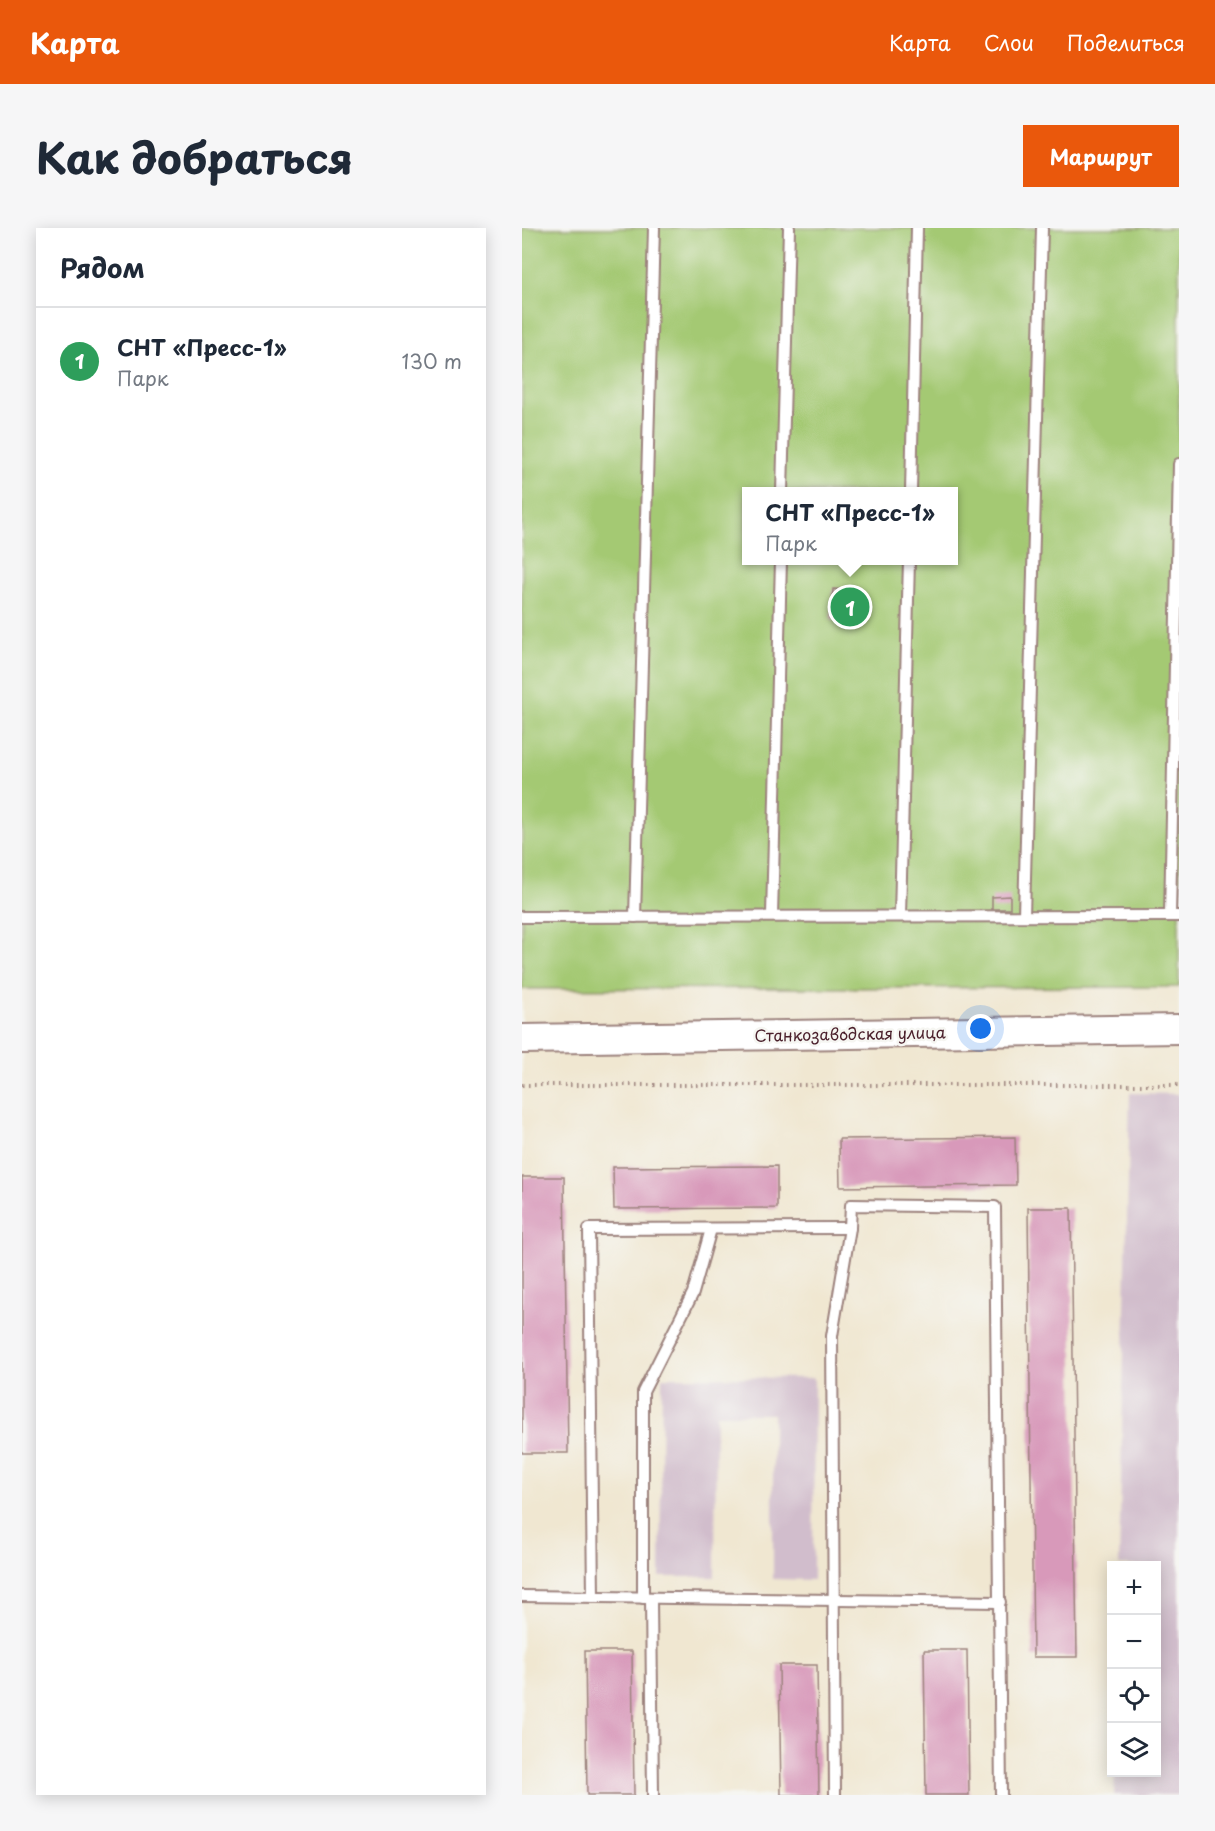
<!DOCTYPE html>
<html lang="ru">
<meta charset="utf-8">
<style>
:root{--surface:#fff;--page:#f6f6f7;--text:#1f2937;--muted:#747a83;--line:#e0e1e3;--accent:#ea580c}
body{margin:0;font-family:"Playpen Sans",sans-serif;background:var(--page);color:var(--text)}
.controls{position:absolute;right:18px;bottom:18px;display:grid;overflow:hidden;border-radius:0px;box-shadow:0 3px 15px #0003}
.controls button{width:54px;height:54px;display:grid;place-items:center;padding:0;border:0;border-bottom:2px solid var(--line);background:var(--surface);color:var(--text);font:30px sans-serif}
.you{position:absolute;left:459px;top:801px;width:21px;height:21px;margin:-15px;border:4px solid #fff;border-radius:50%;background:#1a73e8;box-shadow:0 0 0 9px #1a73e833}
.badge{display:grid;place-items:center;width:39px;height:39px;border-radius:50%;background:var(--accent);color:#fff;font-size:20px;font-weight:700}
.pin{position:absolute;translate:-50% -50%;border:3px solid #fff;box-shadow:0 2px 6px #0006}
.popup{position:absolute;left:220px;top:259px;width:216px;height:78px;box-sizing:border-box;display:grid;place-content:center;border-radius:0px;background:var(--surface);filter:drop-shadow(0 2px 4px #0005);font-size:20px;white-space:nowrap;color:var(--muted)}
.popup b{font-size:22px;color:var(--text)}
.popup::after{content:'';position:absolute;left:50%;top:100%;margin-left:-12px;border:12px solid transparent;border-top-color:var(--surface)}
.list{margin:0;padding:0;list-style:none}
h2{display:flex;justify-content:space-between;align-items:center;height:78px;margin:0;padding:0 24px;font-size:26px}
h2 small{font-size:20px;font-weight:400;color:var(--muted)}
.list li{display:grid;grid-template-columns:39px 1fr auto;gap:18px;align-items:center;box-sizing:border-box;height:108px;padding:0 24px;border-top:2px solid var(--line)}
.list b{display:block;font-size:22px;white-space:nowrap}
.list p{margin:0;font-size:20px;white-space:nowrap;color:var(--muted)}
.list em{font-size:20px;font-style:normal;color:var(--muted)}
.icon{flex:none;width:33px;height:33px;fill:none;stroke:currentColor;stroke-width:2;stroke-linecap:round;stroke-linejoin:round}
.map{position:relative;flex:none;width:657px;height:1567px;overflow:hidden;border-radius:0px}
header{display:flex;align-items:center;gap:36px;box-sizing:border-box;height:84px;padding:0 30px;background:var(--accent);color:#fff}
header strong{font-size:28px}
nav{display:flex;gap:33px;margin-inline-start:auto;font-size:21px}
.intro{display:flex;align-items:center;justify-content:space-between;box-sizing:border-box;height:144px;padding:0 36px}
h1{margin:0;font-size:42px}
.button{padding:15px 27px;border-radius:0px;background:var(--accent);color:#fff;font-size:21px;font-weight:700}
main{display:flex;gap:36px;padding:0 36px}
aside{flex:1;background:var(--surface);border-radius:0px;box-shadow:0 3px 15px #0003}
.map>svg:first-child{display:block}
.industrial{fill:#d1bdcc}
.green{fill:#a4c973;stroke:#77744f;stroke-width:1.5;fill-rule:evenodd}
.building{fill:#d899ba}
.lines{fill:none;stroke-linecap:round;stroke-linejoin:round}
.service-casing{stroke:#9d837e;stroke-width:14}
.tertiary-casing{stroke:#9d837e;stroke-width:32}
.path{stroke:#9d837e;stroke-width:4;stroke-dasharray:1.5 4.5;stroke-linecap:butt}
.service{stroke:#fff;stroke-width:10}
.tertiary{stroke:#fff;stroke-width:28}
.labels{text-anchor:middle;stroke-width:5;stroke-linejoin:round;paint-order:stroke}
.street-label{font-size:16px;fill:#4a1f2b;stroke:#f6f6f2}
</style>
<header>
<strong>Карта</strong>
<nav><a>Карта</a><a>Слои</a><a>Поделиться</a></nav>
</header>
<div class="intro"><h1>Как добраться</h1><a class="button">Маршрут</a></div>
<main>
<aside>
<h2>Рядом<small></small></h2>
<ul class="list">
<li><span class="badge" style="background:#2e9e5b">1</span><div><b>СНТ «Пресс-1»</b><p>Парк</p></div><em>130 m</em></li>
</ul>
</aside>
<div class="map">
<svg width="657" height="1567" viewBox="0 0 657 1567">
<rect width="100%" height="100%" fill="#f6f6f2"/>
<filter id="ink" filterUnits="userSpaceOnUse"><feTurbulence type="fractalNoise" baseFrequency=".0167" numOctaves="2"/><feDisplacementMap in="SourceGraphic" scale="12" xChannelSelector="R" yChannelSelector="G"/><feConvolveMatrix kernelMatrix="1 2 1 2 8 2 1 2 1" color-interpolation-filters="sRGB"/></filter>
<filter id="wash" filterUnits="userSpaceOnUse"><feTurbulence type="fractalNoise" baseFrequency=".008" numOctaves="4" result="noise"/><feDisplacementMap in="SourceGraphic" scale="24" xChannelSelector="R" yChannelSelector="G"/><feGaussianBlur stdDeviation="1.35" result="paint"/><feColorMatrix in="noise" values="0 0 0 0 0 0 0 0 0 0 0 0 0 0 0 0 0 1.4 0 .05"/><feComposite in="paint" operator="in"/></filter>
<g filter="url(#wash)">
<rect width="100%" height="100%" fill="#f0e7d1"/>
<g class="industrial">
<path d="M608 865 657 866V1567H592L593 1545 634 1544V1338L597 1337Z"/>
<path d="M140 1149 292 1150 291 1352 251 1351V1186H194L193 1349H138Z"/>
</g>
<path class="green" d="M0 0H657V759L0 761ZM224 264H431V332H224Z"/>
<g id="blocks">
<g class="building">
<path d="M311 361 327 362 326 392 309 391Z"/>
<path d="M488 668V681H470V669Z"/>
<path d="M493 909 494 957 318 959 317 911Z"/>
<path d="M255 938V980L92 981 91 939Z"/>
<path d="M0 949H42L46 1225H0Z"/>
<path d="M506 980H549L555 1429H511Z"/>
<path d="M402 1422H445L447 1567H404Z"/>
<path d="M63 1423H110L112 1567H65Z"/>
<path d="M257 1437H295L297 1567H259Z"/>
</g>
</g>
</g>
<g filter="url(#ink)">
<use href="#blocks" fill-opacity="0" stroke="#9d837e" stroke-width="1.5"/>
<g class="lines">
<defs>
<g id="service">
<path d="M260 264 267 0"/>
<path d="M389 264 395 0"/>
<path d="M250 688 259 332"/>
<path d="M378 688 387 332"/>
<path d="M502 688 520 0"/>
<path d="M648 688 657 236"/>
<path d="M0 689 657 688"/>
<path d="M113 689 132 0"/>
<path d="M0 1368 478 1374"/>
<path d="M71 1369 67 1001 328 1000"/>
<path d="M121 1370V1164L171 1065 189 1001"/>
<path d="M129 1370 131 1567"/>
<path d="M313 1567 310 1108 328 1000 329 977 473 979 479 1567"/>
</g>
<path id="tertiary" d="M0 811 657 801"/>
</defs>
<use href="#service" class="service-casing"/>
<use href="#tertiary" class="tertiary-casing"/>
<path class="path" d="M0 857H657"/>
<use href="#service" class="service"/>
<use href="#tertiary" class="tertiary"/>
</g>
</g>
<g class="labels">
<g class="street-label">
<text transform="translate(328 806) rotate(-1)" y="6">Станкозаводская улица</text>
</g>
</g>
</svg>
<div class="controls">
<button>+</button>
<button>−</button>
<button><svg class="icon" aria-label="locate" viewBox="0 0 24 24"><circle cx="12" cy="12" r="6"/><path d="M12 2v4M12 18v4M2 12h4M18 12h4"/></svg></button>
<button><svg class="icon" aria-label="layers" viewBox="0 0 24 24"><path d="M12 4l9 5-9 5-9-5zM3 14l9 5 9-5"/></svg></button>
</div>
<div class="you"></div>
<div class="pin badge" style="left:328px;top:379px;background:#2e9e5b">1</div>
<div class="popup"><b>СНТ «Пресс-1»</b>Парк</div>
</div>
</main>
